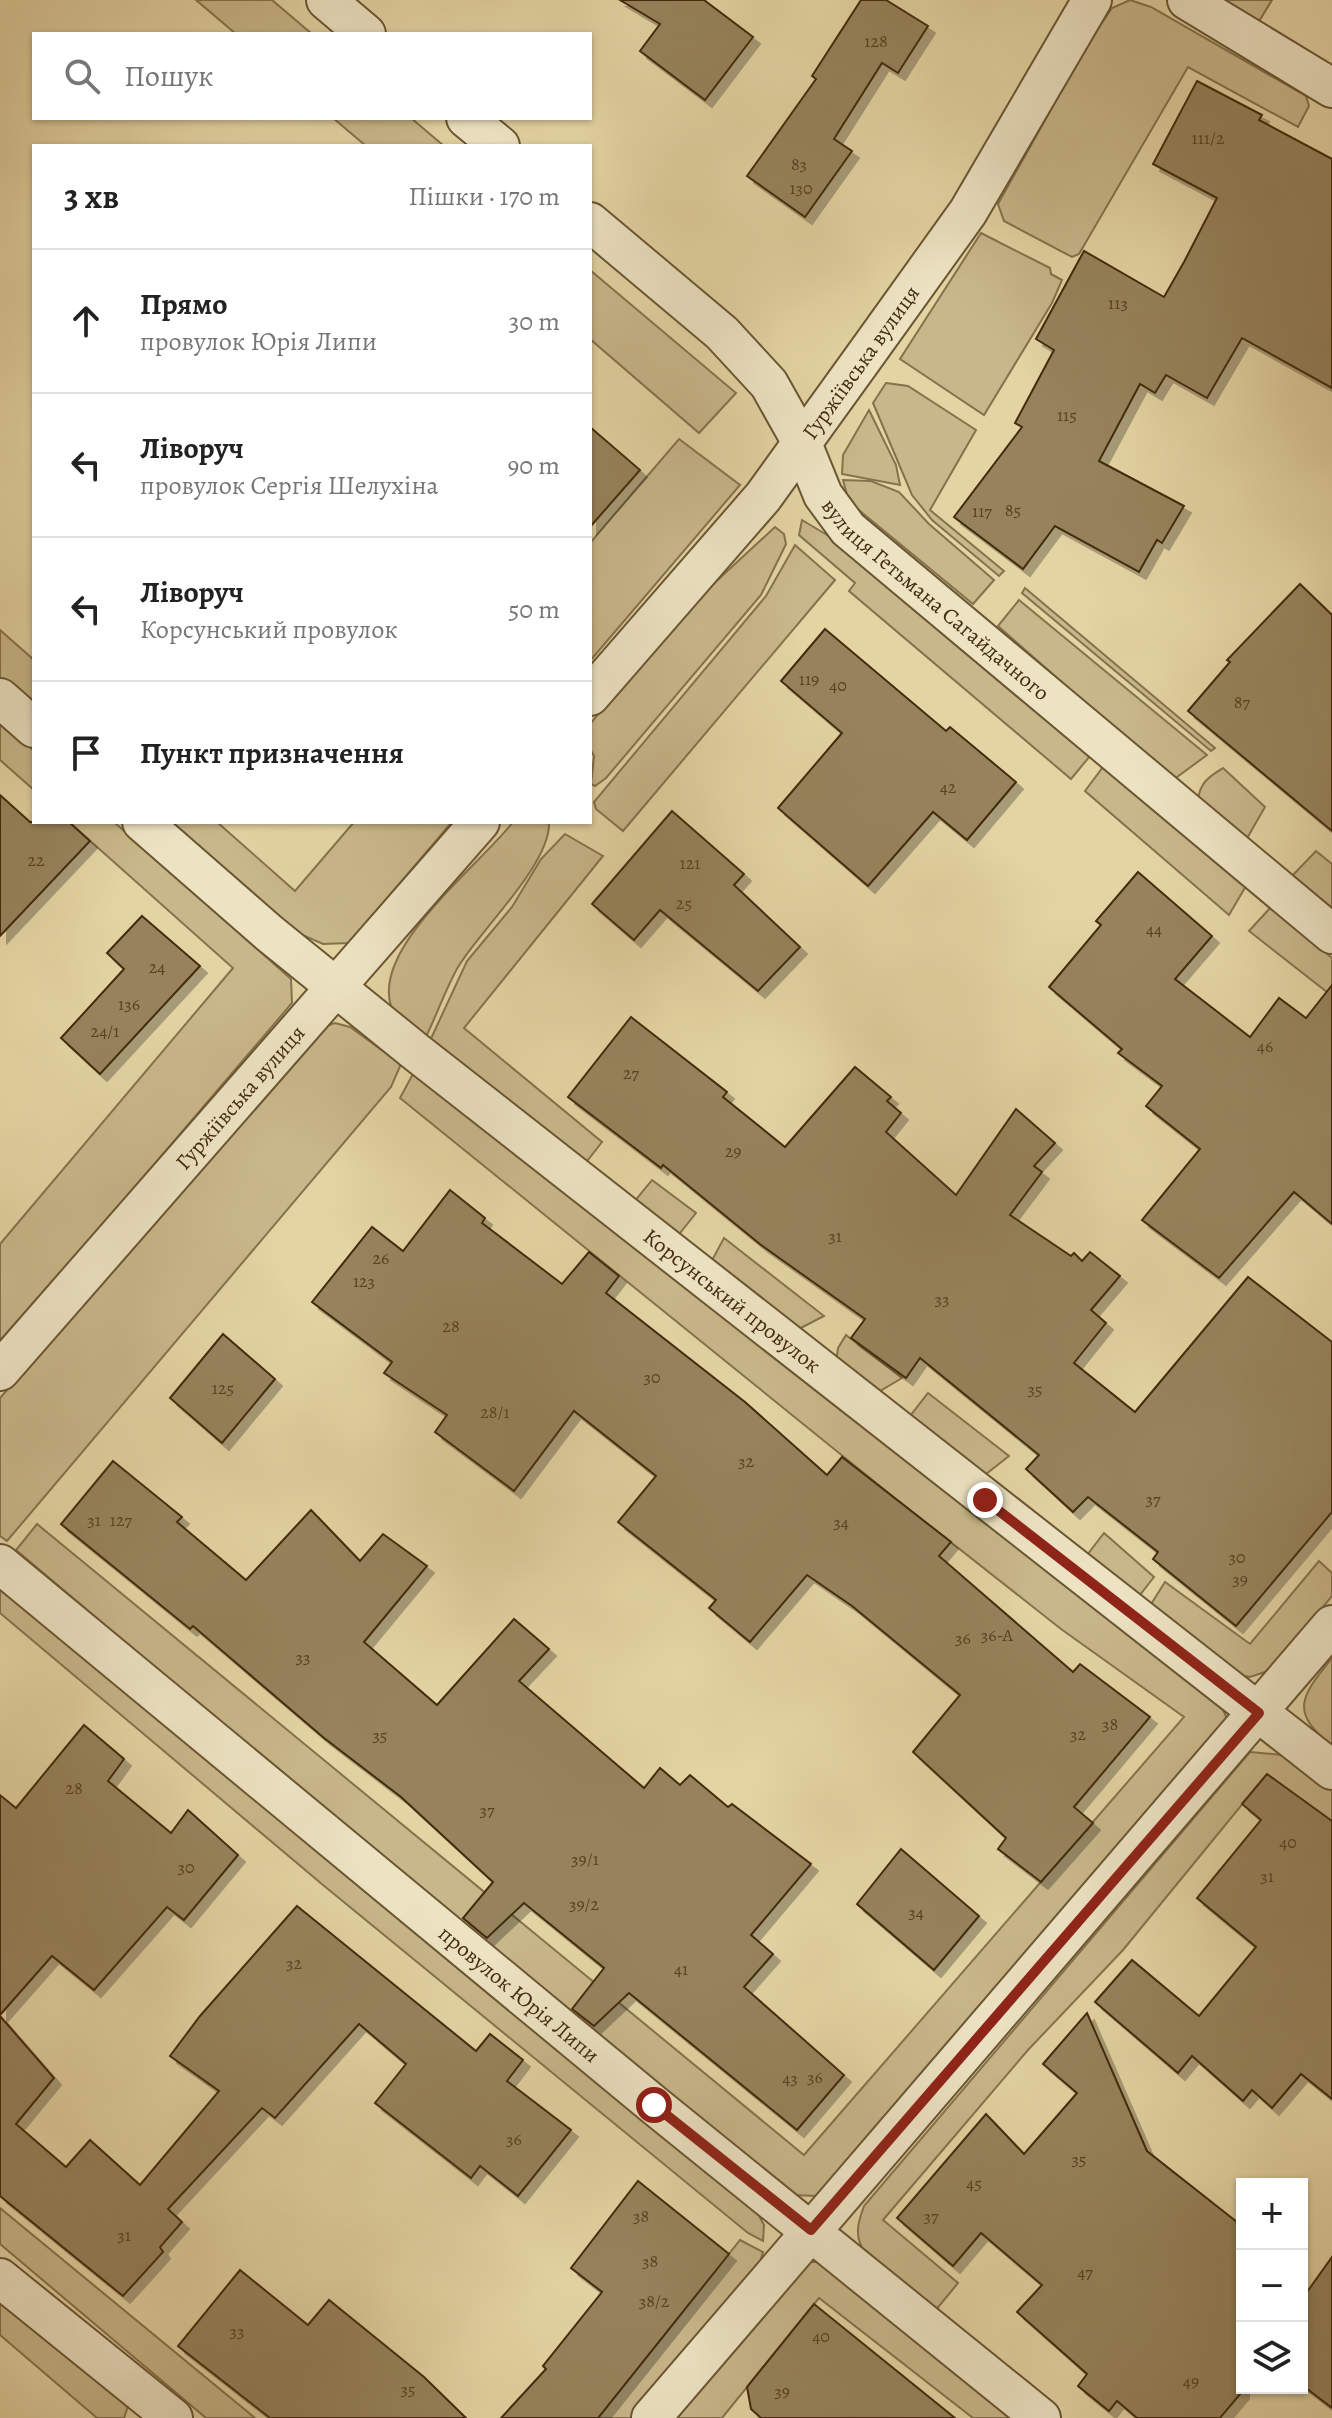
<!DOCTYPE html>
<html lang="uk">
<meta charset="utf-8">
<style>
:root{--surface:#fff;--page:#f2f2f2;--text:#222;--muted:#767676;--line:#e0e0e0}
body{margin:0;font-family:Alegreya,serif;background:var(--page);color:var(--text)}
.controls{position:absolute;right:24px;bottom:24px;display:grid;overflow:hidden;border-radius:0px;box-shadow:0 2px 6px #0004}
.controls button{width:72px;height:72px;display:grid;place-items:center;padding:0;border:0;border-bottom:2px solid var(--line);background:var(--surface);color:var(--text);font:40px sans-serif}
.stop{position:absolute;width:24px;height:24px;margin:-18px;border:6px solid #8f2418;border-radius:50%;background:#fff}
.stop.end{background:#8f2418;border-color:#fff;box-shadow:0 2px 8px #0008}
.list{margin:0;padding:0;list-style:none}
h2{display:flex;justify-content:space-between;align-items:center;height:104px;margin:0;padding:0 32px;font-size:34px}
h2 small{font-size:26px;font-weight:400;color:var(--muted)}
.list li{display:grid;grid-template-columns:52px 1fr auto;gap:24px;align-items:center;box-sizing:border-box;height:144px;padding:0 32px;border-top:2px solid var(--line)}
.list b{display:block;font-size:30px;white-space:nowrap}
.list p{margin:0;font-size:26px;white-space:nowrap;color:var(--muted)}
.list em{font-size:26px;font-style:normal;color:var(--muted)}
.icon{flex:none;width:44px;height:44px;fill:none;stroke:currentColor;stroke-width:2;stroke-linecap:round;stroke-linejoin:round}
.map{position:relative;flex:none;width:1332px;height:2418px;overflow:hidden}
.search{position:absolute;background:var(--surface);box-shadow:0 2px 6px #0004;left:32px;top:32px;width:560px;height:88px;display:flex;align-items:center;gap:20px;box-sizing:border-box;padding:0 28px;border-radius:0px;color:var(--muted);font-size:30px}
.panel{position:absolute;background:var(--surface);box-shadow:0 2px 6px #0004;left:32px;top:144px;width:560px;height:680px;border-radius:0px}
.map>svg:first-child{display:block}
.green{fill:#c8b78a;stroke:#85724c;stroke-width:2}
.building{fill:#96835b;stroke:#422c0e;stroke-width:2;filter:url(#shadow)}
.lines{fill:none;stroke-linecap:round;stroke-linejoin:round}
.minor-casing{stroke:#6a5633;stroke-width:42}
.minor{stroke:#ede3c3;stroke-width:38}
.route{stroke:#8f2418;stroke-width:10}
.labels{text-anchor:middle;stroke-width:8;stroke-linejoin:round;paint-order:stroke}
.number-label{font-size:18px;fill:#574221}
.street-label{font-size:22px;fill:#422c0e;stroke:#ede3c3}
</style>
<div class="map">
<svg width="1332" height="2418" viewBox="0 0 1332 2418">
<defs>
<filter id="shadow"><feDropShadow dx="7" dy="7" stdDeviation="0" flood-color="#0004"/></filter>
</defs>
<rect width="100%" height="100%" fill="#e4d4a3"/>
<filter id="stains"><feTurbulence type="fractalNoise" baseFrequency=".0025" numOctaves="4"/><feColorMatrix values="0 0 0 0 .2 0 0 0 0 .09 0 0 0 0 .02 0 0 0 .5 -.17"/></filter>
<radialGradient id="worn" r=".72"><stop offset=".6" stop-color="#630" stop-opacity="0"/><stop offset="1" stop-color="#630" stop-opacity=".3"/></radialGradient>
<g class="green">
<path d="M196 0H272L312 34H236Z"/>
<path d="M1130 0 1151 7 1306 96 1309 106 1298 127 1188 67 1079 254 1072 257 1004 221 998 204 1087 45 1112 8Z"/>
<path d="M1225 0H1272L1258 23Z"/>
<path d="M333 118H411L444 146H366Z"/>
<path d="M981 233 1050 268 1051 274 1062 280 1052 303 984 415 900 359Z"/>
<path d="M590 270 736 393 699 433 590 339Z"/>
<path d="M886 383 908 386 976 430 930 510 1004 571 999 576 932 520 912 495 873 403Z"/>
<path d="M869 410 896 465 900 485 842 474 843 455Z"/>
<path d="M679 439 740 485 590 661V543Z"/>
<path d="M843 480 871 481 899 492 929 524 994 580 973 604 849 502Z"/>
<path d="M802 520 842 544 1090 756 1071 779 849 591 855 583 799 535Z"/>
<path d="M775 527 784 534 786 544 761 595 606 778 595 786 591 784 594 756 590 749V724L682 613Z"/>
<path d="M795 545 835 580 623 831 596 809 594 802 766 596Z"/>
<path d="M1025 588 1215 748 1211 751 1022 593Z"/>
<path d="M1019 600 1207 755 1173 780 998 626Z"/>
<path d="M0 630 34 660V710L0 681Z"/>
<path d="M0 721 34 751V790L0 760Z"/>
<path d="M1103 767 1246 886 1229 915 1085 791Z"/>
<path d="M1223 768 1265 807 1246 840 1198 800C1200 782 1209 777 1223 768Z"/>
<path d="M69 822H114L291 979 292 1003 0 1345V1244L233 968Z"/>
<path d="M167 822H217L295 891 354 822H452L349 943 323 944 300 934Z"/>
<path d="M513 822H549C551 864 480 930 458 967 445 990 436 1017 424 1041 411 1031 396 1022 391 1006 372 947 480 865 513 822Z"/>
<path d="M565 834 603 856 464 1028 602 1142 584 1165 428 1045 467 961 512 907 541 859Z"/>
<path d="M1316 851 1332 864V911L1291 877Z"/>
<path d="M1271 907 1332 958V996L1249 931Z"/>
<path d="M335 1023 350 1027 401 1064 391 1087 7 1541 0 1536V1398L323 1027Z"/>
<path d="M414 1072 1220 1702 1227 1719 817 2196 791 2195 436 1904 16 1550 37 1524 804 2155 1184 1717 1061 1629 891 1495 400 1098Z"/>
<path d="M652 1180 696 1213 676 1238 633 1203Z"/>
<path d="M724 1238 824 1316 795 1331 710 1264Z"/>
<path d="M846 1335 902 1378 875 1394 836 1363 838 1348Z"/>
<path d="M928 1393 1009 1456 981 1478 907 1420Z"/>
<path d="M1104 1533 1154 1577 1136 1600 1084 1559Z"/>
<path d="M1319 1561 1332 1573V1596L1285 1654 1265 1672 1250 1677 1235 1674 1148 1609 1165 1582 1250 1644Z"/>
<path d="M0 1583 756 2210 764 2225 763 2241 748 2233 323 1885 0 1613Z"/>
<path d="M1332 1658V1746C1289 1711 1301 1697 1332 1658Z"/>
<path d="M1250 1752 1284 1755 1332 1791V1822L1267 1774 1123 1950 1028 2050 883 2220 958 2283 935 2311C915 2295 869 2266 860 2243 855 2231 860 2217 864 2206Z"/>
<path d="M0 2208 255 2418H206L0 2244Z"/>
<path d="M740 2240 763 2252 759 2267 634 2418H598Z"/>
<path d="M806 2262H827L1015 2418H973L819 2298 722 2418H677L794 2270Z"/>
<path d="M0 2299 128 2406 124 2418H97L0 2335Z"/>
</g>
<g class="building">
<path d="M620 0H704L753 37 705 100 640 51 660 24Z"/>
<path d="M861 0H886L928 26 898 73 882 63 834 139 852 151 805 217 747 176 816 79 812 76Z"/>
<path d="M1197 81 1262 115 1259 120 1332 159V388L1242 338 1207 398 1166 375 1155 393 1140 384 1099 461 1184 506 1162 543 1157 540 1139 572 1055 526 1023 569 954 517 1022 427 1015 423 1054 350 1036 339 1084 251 1164 297 1184 262 1217 198 1153 164Z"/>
<path d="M590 427 640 470 590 527Z"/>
<path d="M1300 584 1332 615V831L1188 711 1230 662 1227 660Z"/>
<path d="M825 629 946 731 950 727 1016 782 967 840 933 812 868 886 778 808 842 733 781 681Z"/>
<path d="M0 795 30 822H69L90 841 0 936Z"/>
<path d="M672 811 744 874 734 885 800 947 758 991 660 910 634 940 592 904Z"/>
<path d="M1138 872 1212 936 1175 979 1250 1037 1279 998 1306 1018 1332 985V1224L1294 1192 1219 1278 1142 1220 1200 1149 1146 1106 1162 1086 1118 1053 1122 1049 1049 987 1101 925 1096 921Z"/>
<path d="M142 916 200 966 100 1074 61 1038 124 969 107 953Z"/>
<path d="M631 1017 727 1092 723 1097 785 1147 855 1067 891 1097 887 1101 901 1113 886 1132 956 1195 1016 1109 1055 1143 1034 1166 1042 1172 1010 1215 1071 1256 1074 1253 1082 1261 1090 1252 1120 1276 1091 1310 1106 1323 1074 1363 1135 1412 1248 1277 1332 1342V1512L1236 1626 1153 1559 1158 1552 1088 1497 1073 1512 1026 1469 1039 1455 920 1358 906 1378 851 1338 865 1319 761 1245 663 1165 661 1168 568 1097Z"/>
<path d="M450 1190 485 1218 482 1223 562 1284 589 1252 619 1276 606 1293 745 1402 827 1475 842 1457 951 1542 939 1556 1073 1672 1080 1664 1150 1717 1074 1807 1093 1823 1041 1882 998 1849 1006 1838 913 1752 960 1695 852 1606 807 1575 750 1642 709 1608 716 1600 618 1522 656 1476 574 1411 514 1491 435 1432 447 1415 384 1373 392 1362 312 1302 372 1227 403 1251Z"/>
<path d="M223 1334 275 1379 222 1443 170 1398Z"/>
<path d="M113 1461 182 1517 177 1522 246 1580 311 1510 360 1561 383 1534 427 1566 364 1642 437 1705 514 1619 549 1649 519 1681 644 1788 660 1768 680 1785 690 1775 728 1807 732 1804 811 1864 751 1935 773 1954 744 1987 844 2075 797 2130 629 1993 594 2026 572 2009 604 1968 524 1903 487 1938 463 1918 493 1882 401 1797 324 1738 193 1626 190 1629 61 1524Z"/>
<path d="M84 1725 124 1759 108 1781 171 1833 188 1810 238 1855 184 1920 167 1907 94 1990 52 1956 0 2015V1795L16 1808Z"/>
<path d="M1267 1774 1332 1821V2099L1301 2074 1272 2108 1252 2090 1243 2101 1192 2056 1178 2073 1095 2002 1132 1960 1199 2016 1256 1947 1197 1898 1261 1820 1242 1804Z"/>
<path d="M901 1849 979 1916 934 1970 857 1904Z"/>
<path d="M297 1906 476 2051 490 2034 523 2060 507 2081 571 2130 518 2196 480 2166 471 2178 375 2103 406 2064 359 2024 275 2118 262 2108 168 2209 182 2222 160 2247 163 2252 123 2296 0 2196V2016L54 2078 16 2124 66 2167 90 2140 140 2185 219 2091 170 2056 200 2016Z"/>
<path d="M1087 2013 1147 2151 1242 2226V2392L1220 2418H1137L1117 2401 1109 2411 1078 2386 1087 2374 1017 2312 1042 2285 981 2233 953 2266 897 2218 986 2114 1024 2154 1077 2093 1043 2064Z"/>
<path d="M638 2181 729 2254 598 2418H501L546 2369 543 2366 602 2292 571 2268Z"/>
<path d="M1332 2257V2408L1302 2385V2299Z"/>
<path d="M240 2270 308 2325 329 2300 424 2377 466 2418H270L178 2346Z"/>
<path d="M814 2304 955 2418H761L751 2409 747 2387Z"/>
</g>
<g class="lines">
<defs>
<g id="minor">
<path d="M326 0 366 34"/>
<path d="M1187 0 1332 88"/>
<path d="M466 118 500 146"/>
<path id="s1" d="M590 222 722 333 769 384 801 441 823 495 848 529 1332 934"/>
<path id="s2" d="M590 696 763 497 869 350 968 212 1092 0"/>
<path d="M0 698 34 728"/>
<path id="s3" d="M142 822 269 933 416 1052 1332 1770"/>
<path id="s4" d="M0 1371 480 822"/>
<path id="s5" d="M0 1564 654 2105 1041 2418"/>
<path d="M0 2278 173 2418"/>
<path d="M651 2418 1332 1625"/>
</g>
</defs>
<use href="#minor" class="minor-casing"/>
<use href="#minor" class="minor"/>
</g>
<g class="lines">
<path class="route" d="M654 2105 811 2230 1259 1713 985 1500"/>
</g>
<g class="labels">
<g class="number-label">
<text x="876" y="47">128</text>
<text x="1208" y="144">111/2</text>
<text x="799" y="170">83</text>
<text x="801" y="194">130</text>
<text x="1118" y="309">113</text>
<text x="1067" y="421">115</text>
<text x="1013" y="516">85</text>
<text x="982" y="517">117</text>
<text x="809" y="685">119</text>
<text x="838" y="691">40</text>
<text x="1242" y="708">87</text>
<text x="948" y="793">42</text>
<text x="36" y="866">22</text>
<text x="690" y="869">121</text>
<text x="684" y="909">25</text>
<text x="1154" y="935">44</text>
<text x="157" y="973">24</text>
<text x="129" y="1010">136</text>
<text x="105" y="1037">24/1</text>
<text x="1265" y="1052">46</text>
<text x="631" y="1079">27</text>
<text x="733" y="1157">29</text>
<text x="835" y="1242">31</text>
<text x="381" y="1264">26</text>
<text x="364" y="1287">123</text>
<text x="942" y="1305">33</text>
<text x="451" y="1332">28</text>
<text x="652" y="1383">30</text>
<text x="223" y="1394">125</text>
<text x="1035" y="1395">35</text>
<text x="495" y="1418">28/1</text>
<text x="746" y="1467">32</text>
<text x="1153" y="1505">37</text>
<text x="94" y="1526">31</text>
<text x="121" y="1526">127</text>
<text x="841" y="1528">34</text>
<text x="1237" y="1563">30</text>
<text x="1240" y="1585">39</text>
<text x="997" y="1641">36-А</text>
<text x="963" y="1644">36</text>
<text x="303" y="1663">33</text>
<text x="1110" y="1730">38</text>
<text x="1078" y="1740">32</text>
<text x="380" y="1741">35</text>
<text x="74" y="1794">28</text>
<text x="487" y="1816">37</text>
<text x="1288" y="1848">40</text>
<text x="585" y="1865">39/1</text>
<text x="186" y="1873">30</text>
<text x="1267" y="1882">31</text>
<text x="584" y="1910">39/2</text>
<text x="916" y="1918">34</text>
<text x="294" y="1969">32</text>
<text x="681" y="1975">41</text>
<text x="815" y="2083">36</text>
<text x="790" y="2084">43</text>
<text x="514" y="2145">36</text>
<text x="1079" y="2165">35</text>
<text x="974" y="2189">45</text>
<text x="641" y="2222">38</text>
<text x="931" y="2222">37</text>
<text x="124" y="2241">31</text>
<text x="650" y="2267">38</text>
<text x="1085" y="2278">47</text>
<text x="654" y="2307">38/2</text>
<text x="237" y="2337">33</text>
<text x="821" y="2342">40</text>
<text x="1191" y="2387">49</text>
<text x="408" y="2395">35</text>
<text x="782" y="2397">39</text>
</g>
<g class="street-label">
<text dy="8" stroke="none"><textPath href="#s2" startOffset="430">Гуржіївська вулиця</textPath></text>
<text dy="8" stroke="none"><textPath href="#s1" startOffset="520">вулиця Гетьмана Сагайдачного</textPath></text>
<text dy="8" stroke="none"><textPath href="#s4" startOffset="364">Гуржіївська вулиця</textPath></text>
<text dy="8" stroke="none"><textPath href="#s3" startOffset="760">Корсунський провулок</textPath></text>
<text dy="8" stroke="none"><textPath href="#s5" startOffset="674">провулок Юрія Липи</textPath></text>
</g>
</g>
<rect width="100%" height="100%" filter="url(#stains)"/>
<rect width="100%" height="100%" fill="url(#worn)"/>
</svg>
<div class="controls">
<button>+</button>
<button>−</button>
<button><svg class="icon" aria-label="layers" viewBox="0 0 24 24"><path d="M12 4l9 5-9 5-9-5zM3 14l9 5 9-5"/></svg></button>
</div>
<div class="stop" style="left:654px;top:2105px"></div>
<div class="stop end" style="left:985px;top:1500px"></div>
<div class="search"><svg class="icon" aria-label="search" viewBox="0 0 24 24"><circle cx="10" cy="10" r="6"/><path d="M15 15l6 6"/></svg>Пошук</div>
<section class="panel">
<h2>3 хв<small>Пішки · 170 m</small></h2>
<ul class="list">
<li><svg class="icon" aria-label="ahead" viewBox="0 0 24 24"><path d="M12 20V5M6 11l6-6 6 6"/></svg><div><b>Прямо</b><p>провулок Юрія Липи</p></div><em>30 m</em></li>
<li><svg class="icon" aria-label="left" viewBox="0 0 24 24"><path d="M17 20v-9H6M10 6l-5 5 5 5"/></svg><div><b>Ліворуч</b><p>провулок Сергія Шелухіна</p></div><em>90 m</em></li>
<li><svg class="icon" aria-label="left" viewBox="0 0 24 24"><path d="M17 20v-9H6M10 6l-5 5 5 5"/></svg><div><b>Ліворуч</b><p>Корсунський провулок</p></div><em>50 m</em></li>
<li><svg class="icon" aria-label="arrive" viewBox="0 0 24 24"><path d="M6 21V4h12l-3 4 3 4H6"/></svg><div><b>Пункт призначення</b></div></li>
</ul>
</section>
</div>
